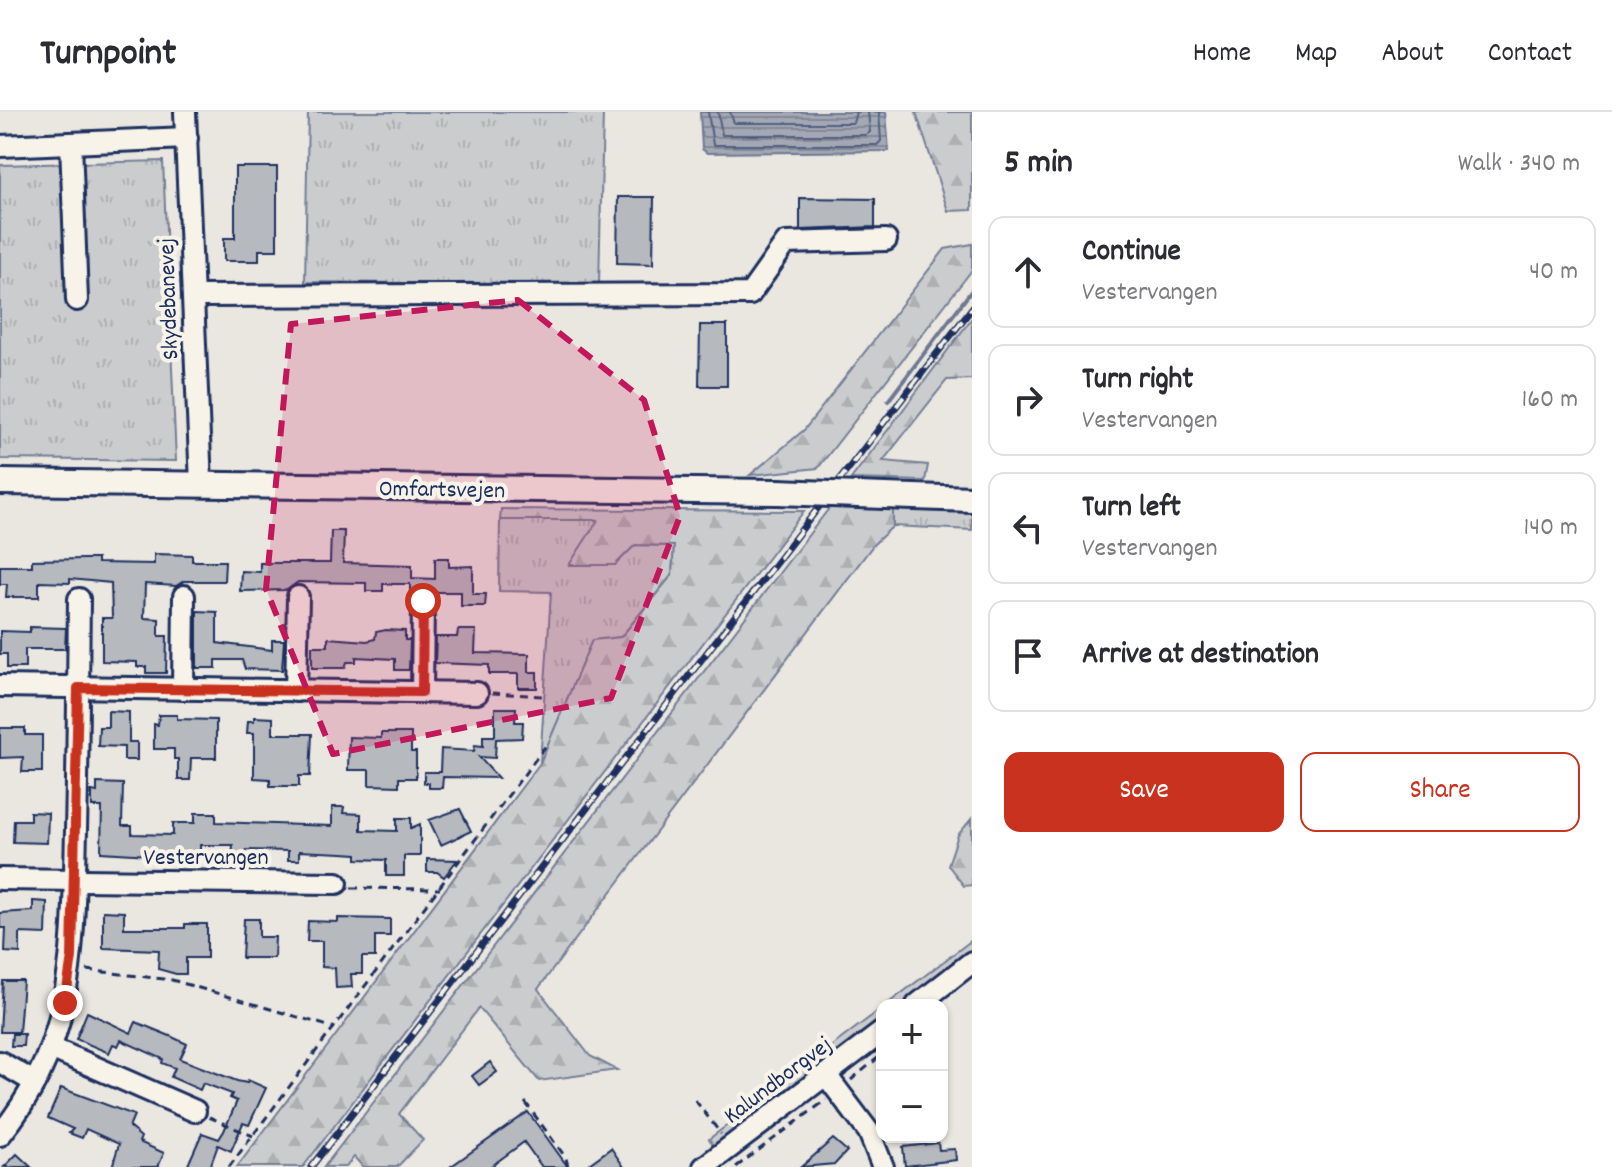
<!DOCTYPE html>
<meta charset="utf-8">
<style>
:root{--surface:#fff;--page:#f2f2f3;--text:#2b2b33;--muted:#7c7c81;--line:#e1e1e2;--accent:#c8321e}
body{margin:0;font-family:Dekko,sans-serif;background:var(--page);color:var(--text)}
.controls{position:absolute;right:24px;bottom:24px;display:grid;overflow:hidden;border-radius:16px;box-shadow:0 2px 6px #0004}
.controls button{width:72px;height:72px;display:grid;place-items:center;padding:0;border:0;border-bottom:2px solid var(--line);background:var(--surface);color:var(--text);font:40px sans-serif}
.stop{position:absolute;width:24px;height:24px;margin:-18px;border:6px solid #c8321e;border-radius:50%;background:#fff}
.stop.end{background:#c8321e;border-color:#fff;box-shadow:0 2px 8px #0008}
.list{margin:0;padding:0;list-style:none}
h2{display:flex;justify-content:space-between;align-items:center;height:104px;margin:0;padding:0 32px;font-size:34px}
h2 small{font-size:26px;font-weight:400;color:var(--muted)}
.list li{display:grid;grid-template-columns:52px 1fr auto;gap:24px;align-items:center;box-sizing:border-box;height:112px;margin:0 16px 16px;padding:0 16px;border:2px solid var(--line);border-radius:16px}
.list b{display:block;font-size:30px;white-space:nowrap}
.list p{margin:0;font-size:26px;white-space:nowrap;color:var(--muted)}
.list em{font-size:26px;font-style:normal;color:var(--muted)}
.actions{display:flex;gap:16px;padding:24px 32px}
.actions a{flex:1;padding:18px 0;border:2px solid var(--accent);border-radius:16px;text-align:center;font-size:28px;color:var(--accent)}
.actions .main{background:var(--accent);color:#fff}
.icon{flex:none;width:44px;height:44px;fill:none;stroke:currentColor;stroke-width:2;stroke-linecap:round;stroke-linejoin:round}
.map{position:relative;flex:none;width:972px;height:1055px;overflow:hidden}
header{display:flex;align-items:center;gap:48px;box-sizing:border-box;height:112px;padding:0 40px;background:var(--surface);border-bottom:2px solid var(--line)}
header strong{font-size:38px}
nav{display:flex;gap:44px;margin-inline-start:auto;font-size:28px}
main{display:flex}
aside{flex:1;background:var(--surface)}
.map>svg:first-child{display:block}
.grass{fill:url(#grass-tufts);stroke:#737e96;stroke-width:2}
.forest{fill:url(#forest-firs);stroke:#737e96;stroke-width:2}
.water{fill:url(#water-rules);stroke:#6d7892;stroke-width:2}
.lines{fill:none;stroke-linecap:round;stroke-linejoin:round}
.shore{stroke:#515f80;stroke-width:2}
.stream{stroke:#6d7892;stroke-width:4}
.building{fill:#b6babf;stroke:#1b2f5e;stroke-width:2}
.minor-casing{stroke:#1b2f5e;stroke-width:26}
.major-casing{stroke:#1b2f5e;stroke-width:30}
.path{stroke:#1b2f5e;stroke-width:3;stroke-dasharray:8 6;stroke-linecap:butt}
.minor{stroke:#f7f3e8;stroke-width:20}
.major{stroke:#f7f3e8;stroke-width:24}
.rail-casing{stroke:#1b2f5e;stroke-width:7}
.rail{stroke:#f7f3e8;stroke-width:4;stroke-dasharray:12;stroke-linecap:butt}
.major-bridge-casing{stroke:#1b2f5e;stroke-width:30;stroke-linecap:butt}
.major-bridge{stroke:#f7f3e8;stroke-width:24}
.route{stroke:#c8321e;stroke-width:10}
.marked{fill:#c2185b;fill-opacity:0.2;stroke:#c2185b;stroke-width:6;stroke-dasharray:16 10;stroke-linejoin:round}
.labels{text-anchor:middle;stroke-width:8;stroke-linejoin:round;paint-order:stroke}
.street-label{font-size:24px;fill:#1b2f5e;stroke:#f7f3e8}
</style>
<header>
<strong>Turnpoint</strong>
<nav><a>Home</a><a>Map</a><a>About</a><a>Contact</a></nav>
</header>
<main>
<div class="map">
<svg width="972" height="1055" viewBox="0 0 972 1055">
<defs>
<pattern id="grass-tufts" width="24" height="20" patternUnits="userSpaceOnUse" patternTransform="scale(2)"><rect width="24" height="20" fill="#cbcccd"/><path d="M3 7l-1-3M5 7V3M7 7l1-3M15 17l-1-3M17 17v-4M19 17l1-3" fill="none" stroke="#aeb0b2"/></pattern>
<pattern id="forest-firs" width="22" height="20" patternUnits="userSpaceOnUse" patternTransform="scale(2)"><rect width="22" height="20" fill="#cbcccd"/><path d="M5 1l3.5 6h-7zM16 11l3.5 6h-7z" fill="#aeb0b2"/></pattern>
<pattern id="water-rules" width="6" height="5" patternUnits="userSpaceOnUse" patternTransform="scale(2)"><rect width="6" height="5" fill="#a3a8b4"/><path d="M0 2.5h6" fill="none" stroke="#848996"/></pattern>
</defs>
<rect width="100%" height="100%" fill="#eae7e0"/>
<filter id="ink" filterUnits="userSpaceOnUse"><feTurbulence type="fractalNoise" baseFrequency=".0125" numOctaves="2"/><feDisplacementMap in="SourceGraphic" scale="16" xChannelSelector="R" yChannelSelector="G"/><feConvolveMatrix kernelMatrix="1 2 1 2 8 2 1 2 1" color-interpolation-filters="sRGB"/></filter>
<g filter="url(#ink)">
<g class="grass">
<path d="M308 0H603L599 173 305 170Z"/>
<path d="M163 49 176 349 0 347V53Z"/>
<path d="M893 396 972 397V418L893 414Z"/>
<path d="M500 408H599L570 453H615L635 433 674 434 672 463 621 525 592 529 540 651 551 480 499 479Z"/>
<path d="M972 828V840L903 893H886Z"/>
<path d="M882 896V909L715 1036 709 1027Z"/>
</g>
<g class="forest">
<path d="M916 0H972V98L948 99Z"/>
<path d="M972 132V158L818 356 750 363 804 318 945 137Z"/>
<path d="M972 206V267L947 268 883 349 928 353 925 369 851 367Z"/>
<path d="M830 395 893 396V414L874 432 538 877 590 944 617 958 539 969 479 896 399 1002 423 1028 397 1055H363L354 1045 346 1055H324Z"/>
<path d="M501 397 804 399 303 1055H237L540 651 592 528 621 525 672 463 674 434 635 433 615 453H569L598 408H500Z"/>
<path d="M972 706V773L964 774 948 753 958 723Z"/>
</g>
<path class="water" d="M700 0H886L889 39 707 41 702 37Z"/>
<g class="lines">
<g class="shore">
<path d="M708 0 713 33H877L881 29 879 0"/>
<path d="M718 0 722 23H866L870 20 868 0"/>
<path d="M730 0 734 11H853L856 0"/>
</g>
<path class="stream" d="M888 289 972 178"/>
</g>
<g class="building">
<path d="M235 55H277V138H259V149H224V126H235Z"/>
<path d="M618 85H654L653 152 617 151Z"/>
<path d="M800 86 875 87V115L800 118Z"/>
<path d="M700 213H727V274H699Z"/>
<path d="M331 419H344L343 451 412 453V466L435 467V446H449V455L473 454V482H486L485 494H461V480H432L422 476 410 480V472H383V479H366V471L298 470 287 478 240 479 241 459 260 460V451H330Z"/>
<path d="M154 442 192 443V449H225L224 469H184L176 474 145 472 144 506 159 507V524H167L166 561H146V555H137V550L102 549V506H112L111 471 70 467V471L39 470V485H6L7 472H0V454H32V448L85 447H97V451L154 452Z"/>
<path d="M197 499 217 500V531L272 538V528H284L282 558 245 557 242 548H216V556H197Z"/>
<path d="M30 515 66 516 65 537H25V556H7V542H0V519L30 520Z"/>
<path d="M386 518 405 519V528H410L409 558H395V547L356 545V550H347L345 556H312V534H328V526L367 529 375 527 376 520Z"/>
<path d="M458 518H476L475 541 529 542V560H537V576H518V562H489V553L435 551 436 525H457Z"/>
<path d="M495 596H516L515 610H523L522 626 496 627 495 646 479 645 498 666 443 665 442 676H429V671H424V660H440L441 637 474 639 475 633 483 634V624H495Z"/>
<path d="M108 599 129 600V630H137V648H124V635L98 634 99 615H108Z"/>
<path d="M159 603H177V607L216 608V646H191L190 668H178V647H174V637H154V612L158 613Z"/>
<path d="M254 605 273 606V622H312L310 664H299V674H270V667L254 666V621H247L248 609H254Z"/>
<path d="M0 616H25V623H42V660H22L23 645 0 646Z"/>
<path d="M381 621H411V640H416V666H399V674L369 673V658H348L349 625 381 626Z"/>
<path d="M97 671 123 672 122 714H132V722L173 723V711H195V701H216V710L332 714V695H344L343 701 361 702V718L397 719V706H411V716L420 712V744H404V764H386V748L357 747V742L342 741 299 739V748H288V739L246 738 245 749 232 748 233 733H200V746L101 740 102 695H92V679L97 680Z"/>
<path d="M460 697 471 719 441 733 429 708Z"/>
<path d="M30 700 48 701 47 731 13 730 14 708H30Z"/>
<path d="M427 747 457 748 444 765 437 760H427Z"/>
<path d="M33 789 47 790 46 822 20 821V841L5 840 6 816H0V801L33 799Z"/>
<path d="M103 799 124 800V816H185V812H207V846H186V862H176L158 857 159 838 103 836Z"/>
<path d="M338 806 390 807V824H375V845H362V862H351L352 875 336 876 335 856 322 855V829H307L308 809 338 810Z"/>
<path d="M244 807H259V825H275L274 846H242Z"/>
<path d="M3 869H23L19 920H0Z"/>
<path d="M87 900 131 921 136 910 170 924 187 932 180 947 237 969 247 971 248 968 266 976 249 1013 243 1011 231 1039 218 1033 210 1055H187L202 1021 219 1027 224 1019 237 989 230 986 232 982 203 971 200 978 171 965 175 956 162 951 163 947 121 928 118 934 113 932 109 941 76 927Z"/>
<path d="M12 922H24L23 934H11Z"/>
<path d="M490 950 497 960 479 973 472 964Z"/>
<path d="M61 976 134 1003 129 1015 141 1025 139 1030 164 1041 158 1055H112L119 1032 86 1017 82 1026 69 1021 73 1017 48 1006Z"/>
<path d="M528 1000 568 1055H542L524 1030 490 1055H450Z"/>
<path d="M833 1027 847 1039 835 1052 801 1055Z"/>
<path d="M938 1031 939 1038 955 1037 956 1048 905 1054 903 1035Z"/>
<path d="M611 1036 624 1055H585Z"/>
<path d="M17 1042 31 1055H4Z"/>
</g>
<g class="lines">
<defs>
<g id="minor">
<path d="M185 0 201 372"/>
<path d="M71 31 77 188"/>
<path d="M0 34 187 26"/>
<path d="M193 184 750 182 786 131 886 128"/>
<path d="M0 574 477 581"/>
<path d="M183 577 184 484"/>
<path d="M296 579 298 485"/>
<path d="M422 580 423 489"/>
<path d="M0 767 337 771"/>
<path d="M917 893 972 850"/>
<path d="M51 936 195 999"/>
<path d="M0 950 34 970"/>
<path d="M826 963 869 1020 883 1055"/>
<path d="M0 1023C77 930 73 831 76 718 78 641 78 564 79 487"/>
<path d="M704 1055 882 920"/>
</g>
<g id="major">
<path d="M0 370 778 380"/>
<path d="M885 384 972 387"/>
</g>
</defs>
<use href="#minor" class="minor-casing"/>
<use href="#major" class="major-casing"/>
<g class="path">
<path d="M492 581 544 584"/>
<path d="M351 776 440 777"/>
<path d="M87 858 172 868 335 916"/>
<path d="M851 968 879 945"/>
<path d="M695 988 721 1022"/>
<path d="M525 990 566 1046 568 1055"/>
<path d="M209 1005 253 1024"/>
<path d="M229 1055 547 632"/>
<path d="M736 1055 826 988"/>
</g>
<use href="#minor" class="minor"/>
<use href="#major" class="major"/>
<defs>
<path id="rail" d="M311 1055 972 196"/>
</defs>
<use href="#rail" class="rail-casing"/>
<use href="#rail" class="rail"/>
<defs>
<path id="major-bridge" d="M778 380 885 384"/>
</defs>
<use href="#major-bridge" class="major-bridge-casing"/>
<use href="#major-bridge" class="major-bridge"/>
</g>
</g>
<g class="lines" filter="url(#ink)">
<path class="route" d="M65 891 72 845 78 576 422 580 423 489"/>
</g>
<path class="marked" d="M518 188 644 288 680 404 611 586 333 642 266 477 291 212Z"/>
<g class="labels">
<g class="street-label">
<text transform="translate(167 187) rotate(-92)" y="8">Skydebanevej</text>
<text transform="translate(442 376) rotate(1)" y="8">Omfartsvejen</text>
<text x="206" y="752">Vestervangen</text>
<text transform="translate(777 967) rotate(-37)" y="8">Kalundborgvej</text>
</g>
</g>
</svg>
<div class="controls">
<button>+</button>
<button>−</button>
</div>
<div class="stop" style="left:423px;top:489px"></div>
<div class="stop end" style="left:65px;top:891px"></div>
</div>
<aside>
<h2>5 min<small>Walk · 340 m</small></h2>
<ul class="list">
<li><svg class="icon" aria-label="ahead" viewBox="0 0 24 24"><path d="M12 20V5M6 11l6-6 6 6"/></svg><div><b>Continue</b><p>Vestervangen</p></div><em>40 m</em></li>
<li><svg class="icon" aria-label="right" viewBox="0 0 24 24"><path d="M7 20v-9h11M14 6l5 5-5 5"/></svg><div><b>Turn right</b><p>Vestervangen</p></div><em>160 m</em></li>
<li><svg class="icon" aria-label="left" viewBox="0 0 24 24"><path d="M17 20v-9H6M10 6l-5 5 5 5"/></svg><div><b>Turn left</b><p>Vestervangen</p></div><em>140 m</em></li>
<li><svg class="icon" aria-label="arrive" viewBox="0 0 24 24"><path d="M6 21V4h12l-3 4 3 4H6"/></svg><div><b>Arrive at destination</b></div></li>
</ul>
<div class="actions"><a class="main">Save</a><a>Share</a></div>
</aside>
</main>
